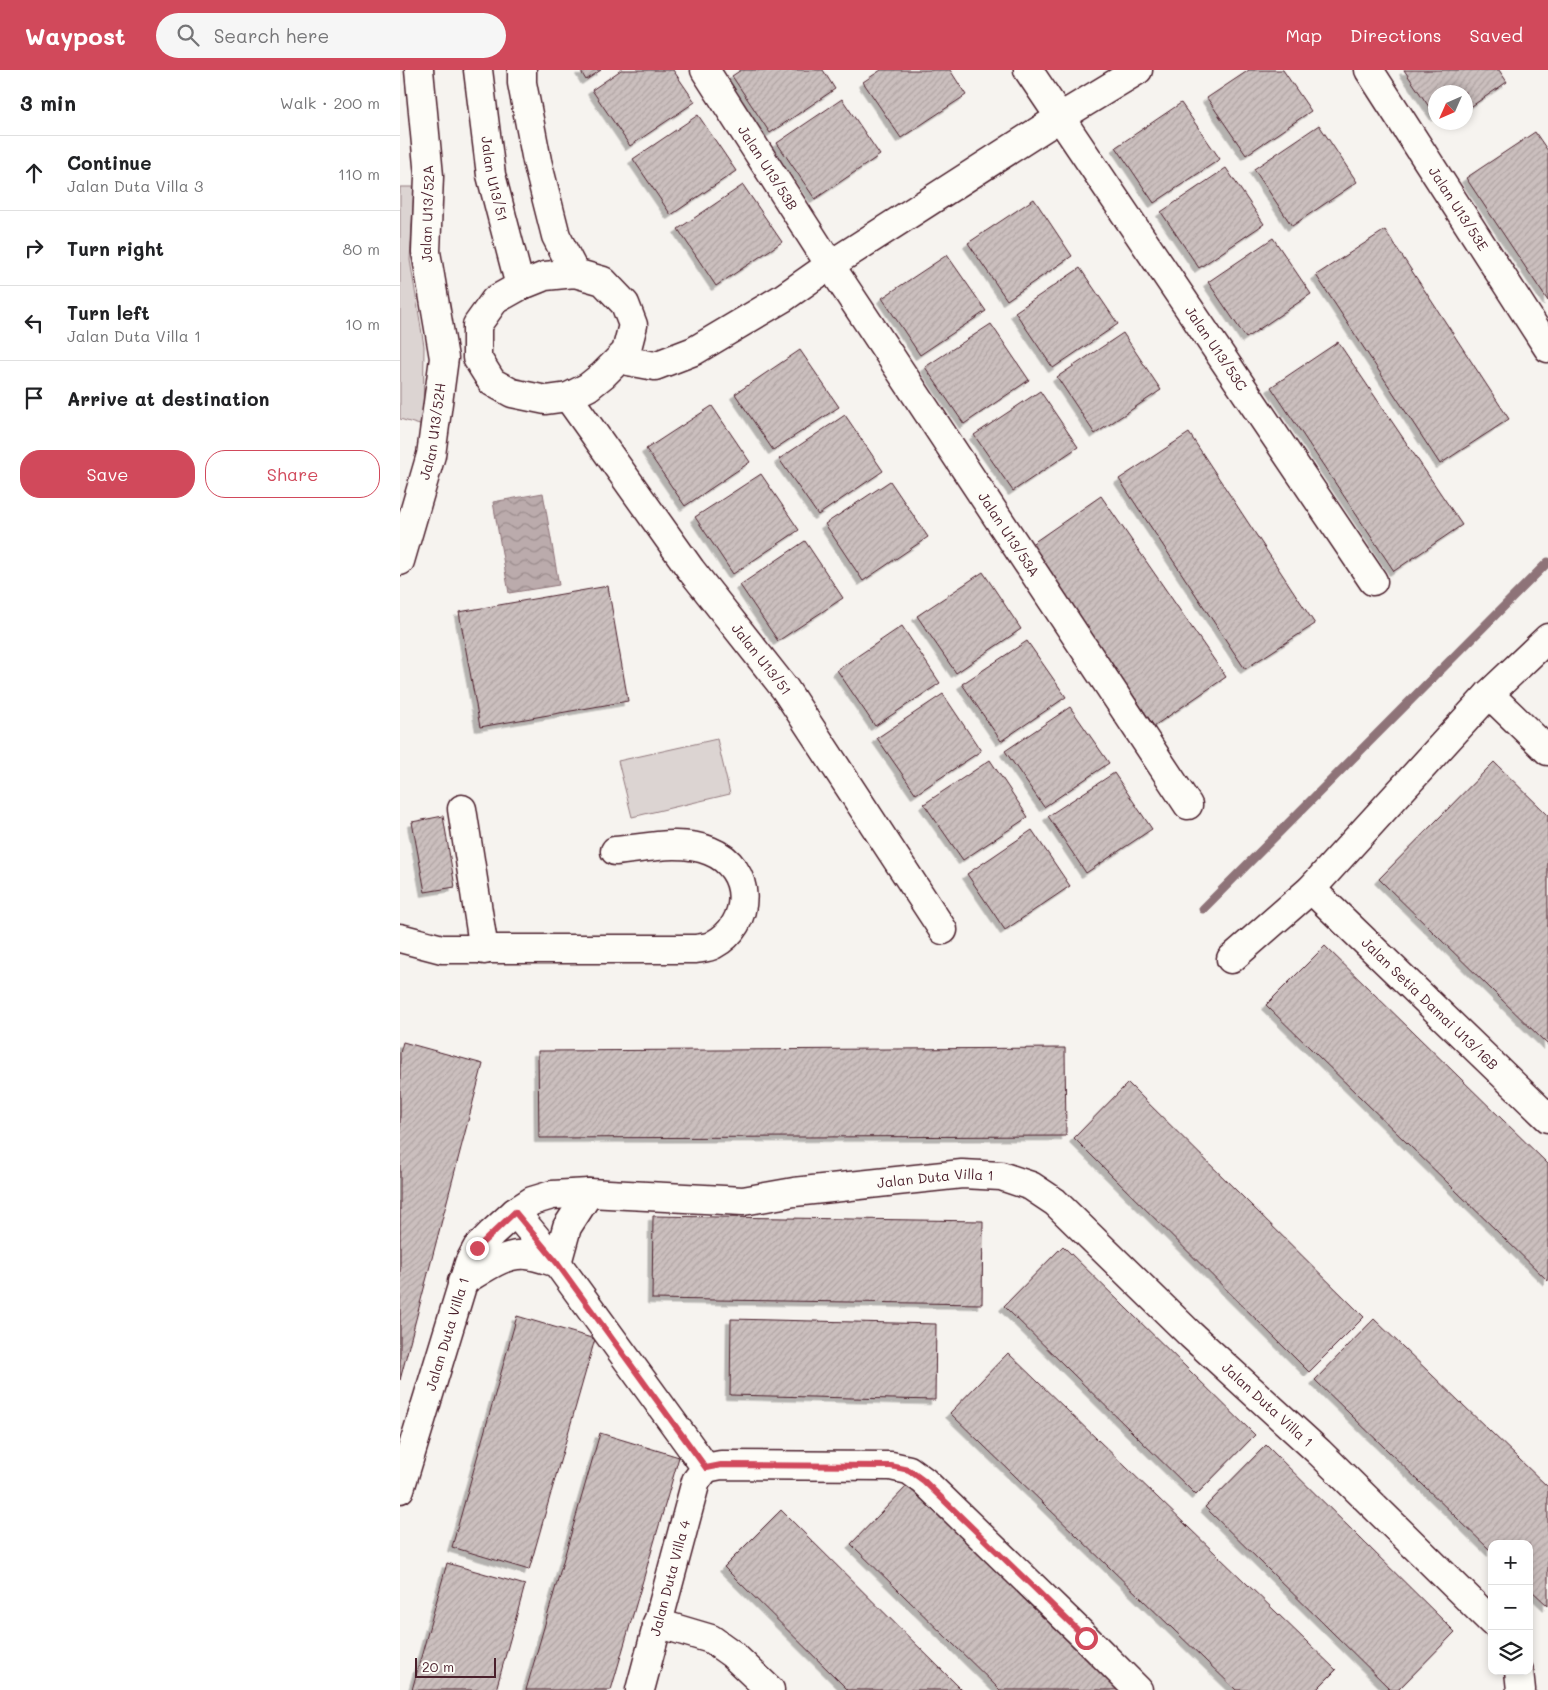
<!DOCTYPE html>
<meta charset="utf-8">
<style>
:root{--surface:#fff;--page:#f6f6f6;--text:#202124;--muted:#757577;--line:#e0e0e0;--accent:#d1495b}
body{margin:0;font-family:Mali,sans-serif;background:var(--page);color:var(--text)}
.controls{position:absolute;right:15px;bottom:15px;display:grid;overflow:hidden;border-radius:10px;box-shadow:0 2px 8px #0003}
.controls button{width:45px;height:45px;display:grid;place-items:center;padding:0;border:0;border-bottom:1px solid var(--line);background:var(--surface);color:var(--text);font:25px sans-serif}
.compass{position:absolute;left:1028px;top:15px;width:45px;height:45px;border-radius:50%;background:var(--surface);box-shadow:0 2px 8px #0003;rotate:225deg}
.scale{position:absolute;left:15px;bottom:12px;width:81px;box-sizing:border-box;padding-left:5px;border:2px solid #4a1f2b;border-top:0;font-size:14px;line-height:18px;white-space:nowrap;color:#4a1f2b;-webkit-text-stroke:4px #fdfcf7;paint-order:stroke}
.stop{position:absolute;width:15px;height:15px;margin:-11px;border:4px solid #d1495b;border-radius:50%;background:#fff}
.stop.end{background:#d1495b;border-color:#fff;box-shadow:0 1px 5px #0008}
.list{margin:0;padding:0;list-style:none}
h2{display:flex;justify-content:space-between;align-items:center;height:65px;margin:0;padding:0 20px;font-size:21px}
h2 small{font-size:16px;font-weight:400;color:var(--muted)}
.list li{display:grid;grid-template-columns:32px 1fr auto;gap:15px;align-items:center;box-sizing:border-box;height:75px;padding:0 20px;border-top:1px solid var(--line)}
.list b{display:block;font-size:19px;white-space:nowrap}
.list p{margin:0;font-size:16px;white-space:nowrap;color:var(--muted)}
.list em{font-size:16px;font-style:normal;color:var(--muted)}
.actions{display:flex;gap:10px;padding:15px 20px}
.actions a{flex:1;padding:11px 0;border:1px solid var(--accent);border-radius:20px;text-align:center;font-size:18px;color:var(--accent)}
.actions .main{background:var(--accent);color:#fff}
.icon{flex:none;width:28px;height:28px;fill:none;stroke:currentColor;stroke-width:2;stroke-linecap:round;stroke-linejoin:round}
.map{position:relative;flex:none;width:1148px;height:1620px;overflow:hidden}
header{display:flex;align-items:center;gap:30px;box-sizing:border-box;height:70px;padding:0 25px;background:var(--accent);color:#fff}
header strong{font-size:24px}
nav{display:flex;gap:28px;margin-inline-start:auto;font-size:18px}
.search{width:350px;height:45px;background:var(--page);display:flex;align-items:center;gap:12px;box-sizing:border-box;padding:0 18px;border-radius:28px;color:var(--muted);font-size:19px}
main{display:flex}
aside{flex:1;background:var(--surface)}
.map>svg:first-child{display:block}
.green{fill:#dcd4d2;stroke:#937a7e}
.water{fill:url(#water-waves);stroke:#8e7378}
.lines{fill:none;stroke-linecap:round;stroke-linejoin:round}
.stream{stroke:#8e7378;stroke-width:9}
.building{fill:url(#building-hatch);stroke:#4a1f2b;filter:url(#shadow)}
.minor-casing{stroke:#4a1f2b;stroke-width:31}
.minor{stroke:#fdfcf7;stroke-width:28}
.route{stroke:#d1495b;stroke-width:6}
.labels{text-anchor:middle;stroke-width:4;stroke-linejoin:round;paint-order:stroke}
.street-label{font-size:14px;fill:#4a1f2b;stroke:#fdfcf7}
</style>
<header>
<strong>Waypost</strong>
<div class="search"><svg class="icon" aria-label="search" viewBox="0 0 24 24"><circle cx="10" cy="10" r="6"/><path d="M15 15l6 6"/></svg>Search here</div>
<nav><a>Map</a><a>Directions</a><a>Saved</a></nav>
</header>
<main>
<aside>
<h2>3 min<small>Walk · 200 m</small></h2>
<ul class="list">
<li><svg class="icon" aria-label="ahead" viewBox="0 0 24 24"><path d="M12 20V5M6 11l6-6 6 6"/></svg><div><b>Continue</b><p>Jalan Duta Villa 3</p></div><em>110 m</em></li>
<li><svg class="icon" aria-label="right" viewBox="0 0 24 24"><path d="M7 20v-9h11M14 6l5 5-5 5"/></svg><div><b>Turn right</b></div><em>80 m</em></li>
<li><svg class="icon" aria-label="left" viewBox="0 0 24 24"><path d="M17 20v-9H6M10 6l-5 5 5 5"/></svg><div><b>Turn left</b><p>Jalan Duta Villa 1</p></div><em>10 m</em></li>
<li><svg class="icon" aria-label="arrive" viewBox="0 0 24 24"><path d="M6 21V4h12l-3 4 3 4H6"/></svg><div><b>Arrive at destination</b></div></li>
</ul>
<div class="actions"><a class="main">Save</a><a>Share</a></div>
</aside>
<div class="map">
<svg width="1148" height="1620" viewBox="0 0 1148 1620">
<defs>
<pattern id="water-waves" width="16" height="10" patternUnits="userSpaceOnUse" patternTransform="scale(1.25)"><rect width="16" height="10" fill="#bbabac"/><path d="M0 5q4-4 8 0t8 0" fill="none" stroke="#9a8b8c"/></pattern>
<pattern id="building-hatch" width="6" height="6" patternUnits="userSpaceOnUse" patternTransform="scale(1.25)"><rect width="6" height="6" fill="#cbbfbe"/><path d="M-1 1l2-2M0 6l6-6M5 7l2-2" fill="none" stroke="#b0a4a3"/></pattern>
<filter id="shadow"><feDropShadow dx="-4.5" dy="4.5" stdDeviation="0" flood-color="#0004"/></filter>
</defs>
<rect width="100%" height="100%" fill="#f6f3ef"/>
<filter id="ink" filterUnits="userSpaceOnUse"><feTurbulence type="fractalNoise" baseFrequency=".02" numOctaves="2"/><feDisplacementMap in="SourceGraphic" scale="10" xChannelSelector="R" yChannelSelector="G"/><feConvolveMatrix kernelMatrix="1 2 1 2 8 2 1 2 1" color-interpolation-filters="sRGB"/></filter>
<g filter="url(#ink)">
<g class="green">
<path d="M0 117H14L10 190 24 276 23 356 0 349Z"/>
<path d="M317 669 330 724 232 747 218 691Z"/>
</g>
<path class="water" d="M143 423 159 515 109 523 93 432Z"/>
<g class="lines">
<path class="stream" d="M803 839 1148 492"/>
</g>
<g class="building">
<path d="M180 0H201L186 10Z"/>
<path d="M221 0H273L295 32 230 76 192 20Z"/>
<path d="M341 0H423L435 19 370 63 332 6Z"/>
<path d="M481 0H550L566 25 501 68 463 12Z"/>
<path d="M849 0H883L911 41 846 85 807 28Z"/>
<path d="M1004 0H1099L1107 12 1066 40V22H1036V47Z"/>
<path d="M442 29 480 85 415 129 377 73Z"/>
<path d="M781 33 820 89 754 133 716 77Z"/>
<path d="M298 45 336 101 271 145 233 89Z"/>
<path d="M919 55 957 112 892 156 854 99Z"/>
<path d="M1135 62 1148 81V231L1066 108Z"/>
<path d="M826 98 864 154 799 198 761 142Z"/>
<path d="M343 115 382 172 316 216 278 159Z"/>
<path d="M634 129 672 186 607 230 568 173Z"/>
<path d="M985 160 1109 349 1040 394 916 205Z"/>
<path d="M873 168 911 224 846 268 808 212Z"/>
<path d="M547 185 586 241 520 285 482 228Z"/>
<path d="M680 198 718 254 653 298 615 242Z"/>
<path d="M591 254 629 310 564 354 525 297Z"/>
<path d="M723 263 761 320 695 364 657 307Z"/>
<path d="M938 272 1062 455 994 501 871 317Z"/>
<path d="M400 280 439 337 373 380 335 324Z"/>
<path d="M640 321 678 377 613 421 574 365Z"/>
<path d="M312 336 350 392 285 436 246 379Z"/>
<path d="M445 345 483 401 418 445 379 389Z"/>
<path d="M789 363 915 554 845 599 719 409Z"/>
<path d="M361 404 399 460 333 504 295 447Z"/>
<path d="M490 411 528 467 463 511 425 454Z"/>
<path d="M701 426 826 607 754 656 630 475Z"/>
<path d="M405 471 443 528 378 571 340 515Z"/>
<path d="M583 502 621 559 556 603 517 546Z"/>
<path d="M208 516 228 631 80 657 59 542Z"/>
<path d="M502 556 540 613 475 656 437 600Z"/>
<path d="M627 571 666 627 601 671 562 614Z"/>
<path d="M543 624 581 681 516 724 477 668Z"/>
<path d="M670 637 709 693 644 737 605 681Z"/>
<path d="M590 690 628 747 563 790 524 734Z"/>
<path d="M1094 692 1148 745V975L979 809Z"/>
<path d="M714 703 752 759 686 803 648 746Z"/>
<path d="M43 746 55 817 25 822 12 752Z"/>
<path d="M632 760 670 816 605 860 567 804Z"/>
<path d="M925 876 1148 1094V1211L866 935Z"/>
<path d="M3 972 83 994 0 1310V983Z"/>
<path d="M665 978 666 1066 139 1068 138 981Z"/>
<path d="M728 1013 964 1247 909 1302 674 1068Z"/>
<path d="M253 1146 583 1151 582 1234 252 1229Z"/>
<path d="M663 1176 855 1365 796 1425 604 1236Z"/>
<path d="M117 1246 195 1269 129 1500 52 1477Z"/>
<path d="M331 1249 536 1254 535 1330 330 1325Z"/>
<path d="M974 1249 1148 1417V1536L1129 1518V1474H1092V1482L915 1310Z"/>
<path d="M608 1283 936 1600 916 1620H836L550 1343Z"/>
<path d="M200 1363 279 1387 211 1620H126Z"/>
<path d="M866 1375 1055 1562 998 1620H991L805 1437Z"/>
<path d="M509 1414 719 1620H600L451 1474Z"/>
<path d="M381 1440 562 1620H448L324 1497Z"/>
<path d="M47 1493 125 1515 96 1620H12Z"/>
</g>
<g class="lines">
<defs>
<g id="minor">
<path id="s1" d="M78 0 91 105 120 216"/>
<path d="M122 0V13L137 91 156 166 175 203"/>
<path id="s2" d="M305 0 430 195 788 735"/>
<path id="s3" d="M628 0 973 511"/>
<path id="s4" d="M969 0 1148 278"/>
<path d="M175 203 203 211 225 234 233 255 226 282 203 305 188 317 168 327 146 330 112 323 92 312 77 288V255L95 230 120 216 145 206Z"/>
<path d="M226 282 228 291 255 296 294 281 383 228 430 195 659 48 738 0"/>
<path id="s5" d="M168 327 291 500 385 619 543 860"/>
<path id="s6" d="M0 491 31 385 44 288 26 182 29 106 19 0"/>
<path d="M1089 624 1148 681"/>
<path d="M62 739 84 880"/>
<path id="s7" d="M911 819 1148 1048"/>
<path d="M0 868 42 879H295C300 878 308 878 313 875 353 854 353 798 310 781 281 769 246 778 215 781"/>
<path d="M831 889 911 819 1089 624 1148 568"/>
<path d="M115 1142 157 1193 306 1398"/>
<path d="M62 1212C81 1201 104 1182 127 1185 137 1186 147 1190 157 1193L167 1157 189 1123"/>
<path d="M306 1398 321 1395 491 1396 509 1400 524 1411 686 1568 738 1620"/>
<path id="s8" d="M0 1419 69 1193 77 1178 92 1163 115 1142 132 1131 152 1125 189 1123 343 1131 394 1122 562 1104 601 1106 631 1116 655 1132 791 1265 919 1382 1092 1552"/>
<path d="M257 1553 311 1569 332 1584 370 1620"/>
<path d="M1119 1601 1121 1620"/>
<path id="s9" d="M240 1620 296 1411 306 1398"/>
</g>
</defs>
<use href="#minor" class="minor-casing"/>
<use href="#minor" class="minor"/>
</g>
</g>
<g class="lines" filter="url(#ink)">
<path class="route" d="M77 1178 115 1142 157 1193 306 1398 321 1395 491 1396 509 1400 524 1411 686 1568"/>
</g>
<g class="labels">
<g class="street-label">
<text dy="5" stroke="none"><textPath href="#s2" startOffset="116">Jalan U13/53B</textPath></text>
<text dy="5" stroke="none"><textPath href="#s1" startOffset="110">Jalan U13/51</textPath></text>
<text dy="5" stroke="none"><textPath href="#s4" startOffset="165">Jalan U13/53E</textPath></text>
<text dy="5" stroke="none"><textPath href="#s6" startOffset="354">Jalan U13/52A</textPath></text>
<text dy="5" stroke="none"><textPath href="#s3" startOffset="336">Jalan U13/53C</textPath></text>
<text dy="5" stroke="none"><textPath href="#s6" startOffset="134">Jalan U13/52H</textPath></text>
<text dy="5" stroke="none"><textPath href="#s2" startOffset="555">Jalan U13/53A</textPath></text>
<text dy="5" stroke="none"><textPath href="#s5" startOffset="326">Jalan U13/51</textPath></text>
<text dy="5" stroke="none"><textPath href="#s7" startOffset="165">Jalan Setia Damai U13/16B</textPath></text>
<text dy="5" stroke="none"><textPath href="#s8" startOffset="732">Jalan Duta Villa 1</textPath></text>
<text dy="5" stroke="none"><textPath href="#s8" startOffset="162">Jalan Duta Villa 1</textPath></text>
<text dy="5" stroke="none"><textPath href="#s8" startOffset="1152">Jalan Duta Villa 1</textPath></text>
<text dy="5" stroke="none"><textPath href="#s9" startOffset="116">Jalan Duta Villa 4</textPath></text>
</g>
</g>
</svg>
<div class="controls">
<button>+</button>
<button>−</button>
<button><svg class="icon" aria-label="layers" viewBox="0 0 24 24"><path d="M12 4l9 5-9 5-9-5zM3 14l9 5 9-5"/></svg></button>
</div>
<svg class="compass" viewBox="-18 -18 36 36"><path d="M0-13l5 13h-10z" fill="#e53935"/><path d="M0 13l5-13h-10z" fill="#757577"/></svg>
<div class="scale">20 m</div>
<div class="stop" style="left:686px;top:1568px"></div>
<div class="stop end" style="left:77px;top:1178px"></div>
</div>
</main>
